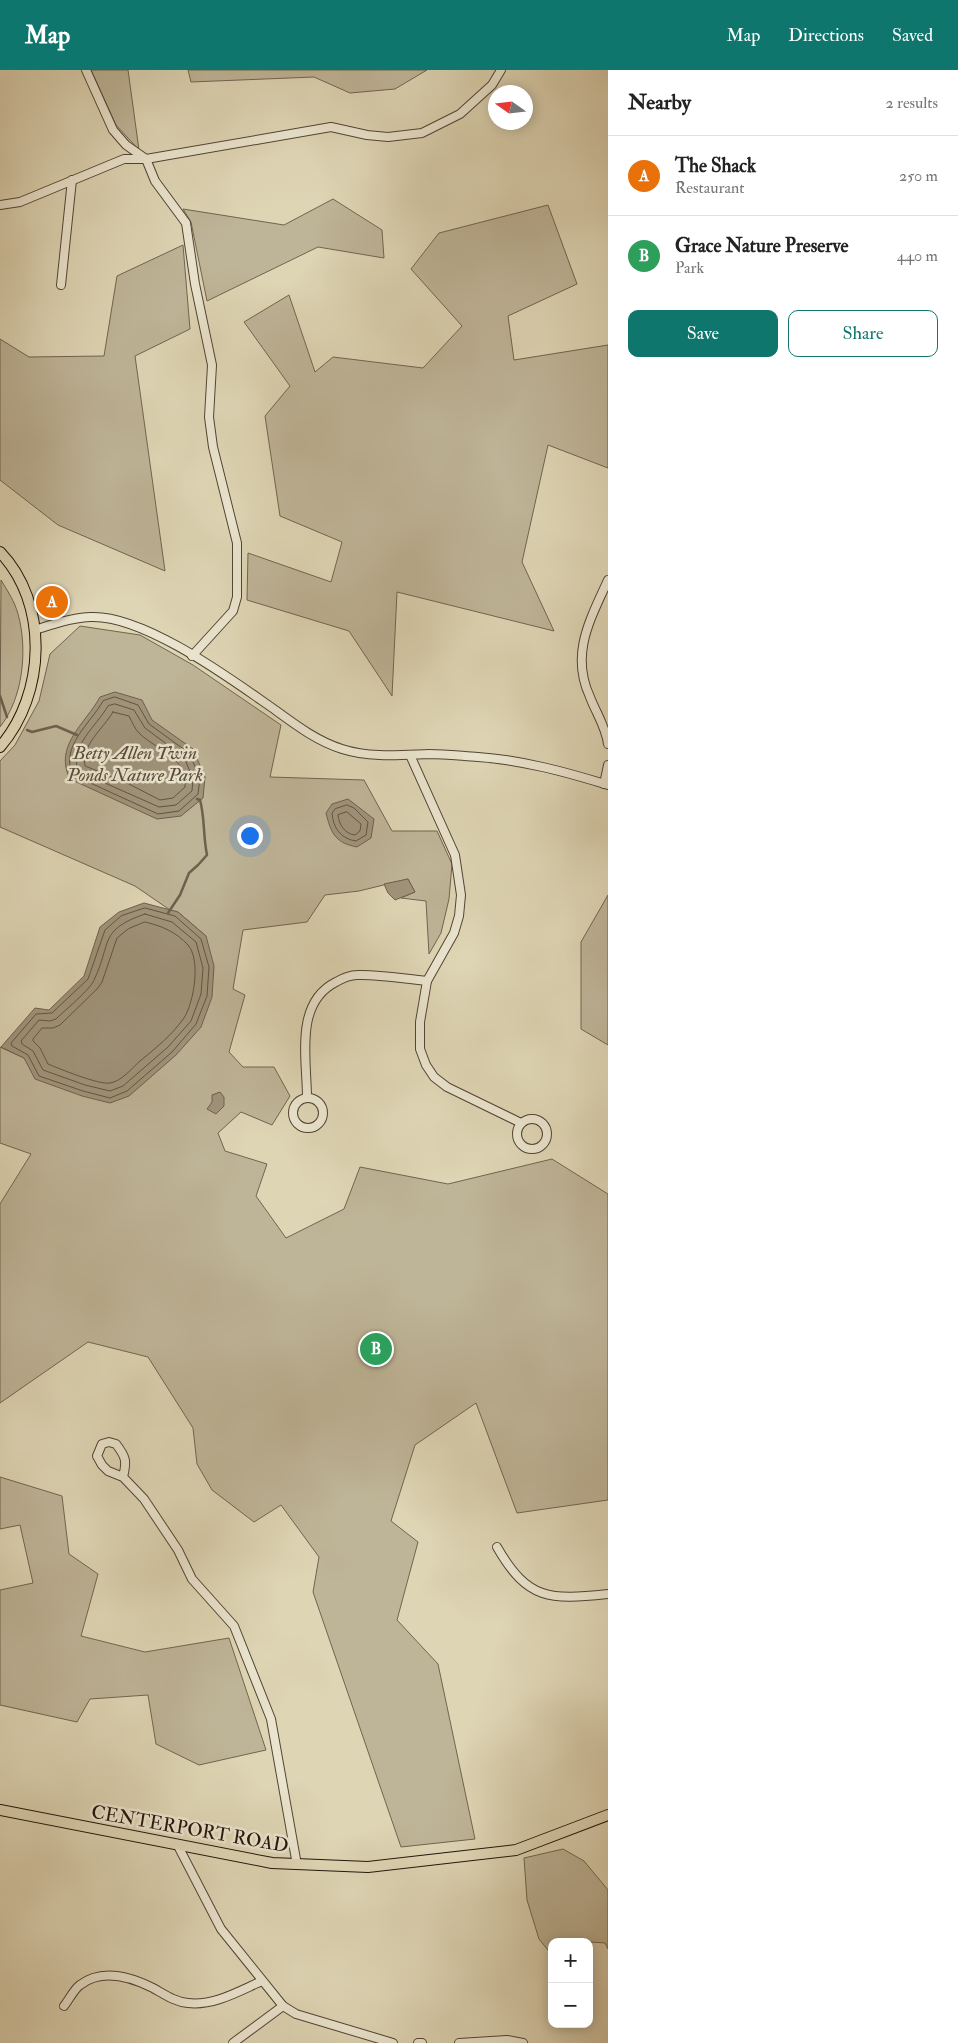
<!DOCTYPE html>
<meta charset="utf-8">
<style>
:root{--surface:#fff;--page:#f6f6f6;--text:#222;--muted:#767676;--line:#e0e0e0;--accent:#0f766e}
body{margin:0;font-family:"IM FELL Double Pica",serif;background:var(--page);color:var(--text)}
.controls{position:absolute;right:15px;bottom:15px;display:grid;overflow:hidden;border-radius:10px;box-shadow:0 2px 12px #0003}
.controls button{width:45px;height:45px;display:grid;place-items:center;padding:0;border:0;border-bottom:1px solid var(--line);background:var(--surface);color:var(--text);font:25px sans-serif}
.compass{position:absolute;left:488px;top:15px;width:45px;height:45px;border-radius:50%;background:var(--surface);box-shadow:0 2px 12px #0003;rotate:284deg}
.you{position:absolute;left:249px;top:765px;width:18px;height:18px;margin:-12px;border:4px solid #fff;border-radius:50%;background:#1a73e8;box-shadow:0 0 0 8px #1a73e833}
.badge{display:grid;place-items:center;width:32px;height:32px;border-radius:50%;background:var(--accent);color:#fff;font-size:16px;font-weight:700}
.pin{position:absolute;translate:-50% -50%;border:2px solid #fff;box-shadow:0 1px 5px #0006}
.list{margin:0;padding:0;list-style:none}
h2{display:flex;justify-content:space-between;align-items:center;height:65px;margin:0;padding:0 20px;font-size:21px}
h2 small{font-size:16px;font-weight:400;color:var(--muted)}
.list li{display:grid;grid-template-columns:32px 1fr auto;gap:15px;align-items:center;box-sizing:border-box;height:80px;padding:0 20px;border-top:1px solid var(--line)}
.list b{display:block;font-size:19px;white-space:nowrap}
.list p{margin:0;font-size:16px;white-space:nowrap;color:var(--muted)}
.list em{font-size:16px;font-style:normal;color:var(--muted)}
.actions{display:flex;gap:10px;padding:15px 20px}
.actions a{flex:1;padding:11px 0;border:1px solid var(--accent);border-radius:10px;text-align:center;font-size:18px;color:var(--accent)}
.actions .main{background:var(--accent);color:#fff}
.map{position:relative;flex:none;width:608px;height:1973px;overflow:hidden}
header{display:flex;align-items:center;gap:30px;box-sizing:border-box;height:70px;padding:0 25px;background:var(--accent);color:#fff}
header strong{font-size:24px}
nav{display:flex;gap:28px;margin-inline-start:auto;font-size:18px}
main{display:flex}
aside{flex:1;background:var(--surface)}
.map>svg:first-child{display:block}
.green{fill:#beb497;stroke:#716450}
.water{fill:#9f937a;stroke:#6e604d}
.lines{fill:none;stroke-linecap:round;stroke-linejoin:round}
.shore{stroke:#625442;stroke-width:1}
.stream{stroke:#6e604d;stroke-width:2.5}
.minor-casing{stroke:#524434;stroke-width:10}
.major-casing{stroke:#24140a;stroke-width:12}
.minor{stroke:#eae4ce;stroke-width:8}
.major{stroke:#ded5b4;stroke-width:10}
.labels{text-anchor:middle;stroke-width:5;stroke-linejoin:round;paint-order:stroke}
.park-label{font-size:19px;font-style:italic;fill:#5a4c3b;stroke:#eae4ce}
.street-label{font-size:19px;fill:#24140a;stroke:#eae4ce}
</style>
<header>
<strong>Map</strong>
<nav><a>Map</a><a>Directions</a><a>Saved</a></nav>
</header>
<main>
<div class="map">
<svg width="608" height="1973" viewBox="0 0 608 1973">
<rect width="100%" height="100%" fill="#ded5b4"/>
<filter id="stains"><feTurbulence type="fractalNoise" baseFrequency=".004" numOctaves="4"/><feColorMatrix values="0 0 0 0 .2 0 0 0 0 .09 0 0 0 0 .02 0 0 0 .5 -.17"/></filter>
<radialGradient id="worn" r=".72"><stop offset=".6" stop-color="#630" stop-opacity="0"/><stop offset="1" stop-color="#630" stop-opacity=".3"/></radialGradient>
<g class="green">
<path d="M91 0H128L139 80 116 55Z"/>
<path d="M188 0H427L395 19 350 23 314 7 191 12Z"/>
<path d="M333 129 382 160 384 188 318 177 207 231 191 152 183 139 284 155Z"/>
<path d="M548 135 577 214 508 246 514 290 608 275V398L548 375 522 492 554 561 397 522 392 626 349 561 247 530 248 483 331 512 342 472 280 446 265 346 290 316 244 252 289 225 315 302 333 287 423 298 462 256 411 199 439 163Z"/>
<path d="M183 175 190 259 135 286 165 501 58 455 0 410V269L29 287 104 286 117 206Z"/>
<path d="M1 510C7 520 15 532 18 544 28 580 23 628 0 657Z"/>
<path d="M80 556 140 565 193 595 281 655 270 707 364 710 392 761H437L452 794 449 829 441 863 429 884 426 831 401 828 415 822 408 809 359 821 325 825 307 852 243 860 233 919 245 925 229 982 243 997H274L290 1026 272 1055 241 1042 218 1063 225 1081 267 1094 256 1126 286 1168 344 1139 360 1097 448 1114 552 1089 608 1124V1430L517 1443 476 1333 415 1375 391 1451 418 1472 397 1550 438 1594 475 1769 401 1777 313 1522 319 1487 281 1435 254 1452 212 1420 197 1394 193 1358 148 1287 88 1272 0 1333V1134L31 1084 0 1073V977L24 988 129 1025 148 1009 206 866 178 842 170 840 135 816 0 757V691L15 675 39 631 50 584Z"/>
<path d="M608 825V975L581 959V872Z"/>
<path d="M0 1407 62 1426 69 1484 98 1504 81 1566 145 1582 229 1568 266 1680 199 1695 156 1674 148 1625 90 1629 77 1652 0 1635V1520L33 1513 20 1455 0 1459Z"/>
<path d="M563 1779 584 1791 608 1820V1879L605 1873 576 1871 552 1872V1885L539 1869 527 1830 524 1788Z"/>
</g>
<g class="water">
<path d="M115 622 142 630 152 650 193 679 205 707 203 728 181 746 157 749 70 709C53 676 86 653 100 627Z"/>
<path d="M348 729 374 749 371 768 357 777C336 773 331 764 326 743L332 734Z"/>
<path d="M408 809 415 822 395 830 388 823 384 814Z"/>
<path d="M144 833 178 842 206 866 214 896 212 927 201 957 176 985 129 1026 110 1033 82 1026 35 1009 24 988 1 977 35 938 49 940 84 906 100 857 119 842Z"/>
<path d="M220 1022 224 1027V1036L216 1044 207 1039 212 1032V1025Z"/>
</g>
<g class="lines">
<g class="shore">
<path d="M115 627 138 635 149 654 189 683 200 708 198 724 179 741 158 744 73 705C59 677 91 653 103 631Z"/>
<path d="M115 634 134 640 145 658 184 687 193 709 192 721 176 735 159 737 78 701C70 675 96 657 108 636Z"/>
<path d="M113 642 129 646C132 652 135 659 139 663 156 680 188 687 185 717L173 728 160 730 127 713 85 696C81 675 103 659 113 642Z"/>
<path d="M347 735 354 738 368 752 366 765 356 771C341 769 333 758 332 743L335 739Z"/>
<path d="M347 742 361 754 360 761 355 765C345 764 339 755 338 745Z"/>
<path d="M145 838 175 846 201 869 209 897 207 926 196 954 172 982 127 1021 110 1028 83 1021 39 1006 28 985 12 976 11 973 36 944 52 943 88 909 105 860 121 846Z"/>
<path d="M145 844 172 852 196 872 203 898 201 924 191 951 168 977 123 1016 110 1021 85 1015 43 1000 33 981 22 974 21 971 39 950 50 951 56 949C65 940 90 920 94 910 112 873 98 860 145 844Z"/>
<path d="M145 852C162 856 176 862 188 875 201 890 194 932 184 948 172 965 156 978 140 991 132 998 122 1011 110 1013 99 1015 60 999 48 994L40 978 33 971V969L42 958H53L60 955 97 919 102 912 117 868 128 859Z"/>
</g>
<g class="stream">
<path d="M0 626 7 647"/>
<path d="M27 660 32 662 56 656 77 665"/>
<path d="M168 843 180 825 189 803 198 795 207 785C203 766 205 748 200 730L197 729"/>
</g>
<defs>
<g id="minor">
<path d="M86 0 113 60 126 75 146 89 155 111 186 153 195 214 212 295 209 347 213 377 237 473V527L233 541 192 586"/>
<path d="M0 135 20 132 124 89H146L331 57 367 65 388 67 422 63 460 44 492 15 501 0"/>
<path d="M61 215 72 110"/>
<path d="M608 510C590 550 570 584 590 627 596 643 606 657 608 674"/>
<path d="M35 560C53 554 71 548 90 547 142 544 228 607 271 637 293 653 316 671 342 679 370 688 401 685 429 684 445 684 462 686 478 687 522 690 566 702 608 715"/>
<path d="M410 685 455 785 461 825 459 846 454 863 427 911 420 952V979L426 995 434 1007 447 1017 521 1053"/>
<path d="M604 714 608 695"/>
<circle cx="308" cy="1043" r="15"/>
<path d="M307 1028C307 989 294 933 336 912 343 908 349 905 357 905 379 904 405 909 427 911"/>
<circle cx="532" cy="1064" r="15"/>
<path d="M123 1407C127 1391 126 1387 116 1374L109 1372 102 1374 97 1386 102 1395 108 1401 123 1407 144 1429 178 1480 192 1509 234 1556 271 1649 297 1795"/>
<path d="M497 1477C528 1531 550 1530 608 1524"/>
<path d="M177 1774 221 1859 283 1936 296 1944 393 1973"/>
<path d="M64 1936C69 1930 74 1919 80 1915 102 1898 131 1907 153 1918 164 1924 175 1932 188 1933 214 1936 239 1921 262 1911"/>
<path d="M233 1973 283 1936"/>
<path d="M418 1973H422"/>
<path d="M459 1973 507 1970 523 1973"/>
</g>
<g id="major">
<path d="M0 482C49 533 46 624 0 677"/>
<path d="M0 1740 272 1793 368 1797 516 1780 608 1745"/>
</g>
</defs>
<use href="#minor" class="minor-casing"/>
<use href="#major" class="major-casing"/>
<use href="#minor" class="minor"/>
<use href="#major" class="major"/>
</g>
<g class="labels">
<g class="park-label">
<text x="135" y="689">Betty Allen Twin<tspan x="135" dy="22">Ponds Nature Park</tspan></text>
</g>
<g class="street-label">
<text transform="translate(190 1758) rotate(10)" y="7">CENTERPORT ROAD</text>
</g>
</g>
<rect width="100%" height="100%" filter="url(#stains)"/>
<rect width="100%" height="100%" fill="url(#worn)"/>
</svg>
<div class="controls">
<button>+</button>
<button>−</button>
</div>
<svg class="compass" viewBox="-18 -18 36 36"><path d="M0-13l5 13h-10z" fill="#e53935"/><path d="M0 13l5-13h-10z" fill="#767676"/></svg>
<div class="you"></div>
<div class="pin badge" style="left:52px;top:532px;background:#e8710a">A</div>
<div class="pin badge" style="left:376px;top:1279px;background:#2e9e5b">B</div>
</div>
<aside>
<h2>Nearby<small>2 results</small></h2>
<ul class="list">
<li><span class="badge" style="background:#e8710a">A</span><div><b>The Shack</b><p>Restaurant</p></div><em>250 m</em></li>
<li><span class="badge" style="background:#2e9e5b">B</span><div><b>Grace Nature Preserve</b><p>Park</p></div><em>440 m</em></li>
</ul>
<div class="actions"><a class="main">Save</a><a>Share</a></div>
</aside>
</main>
